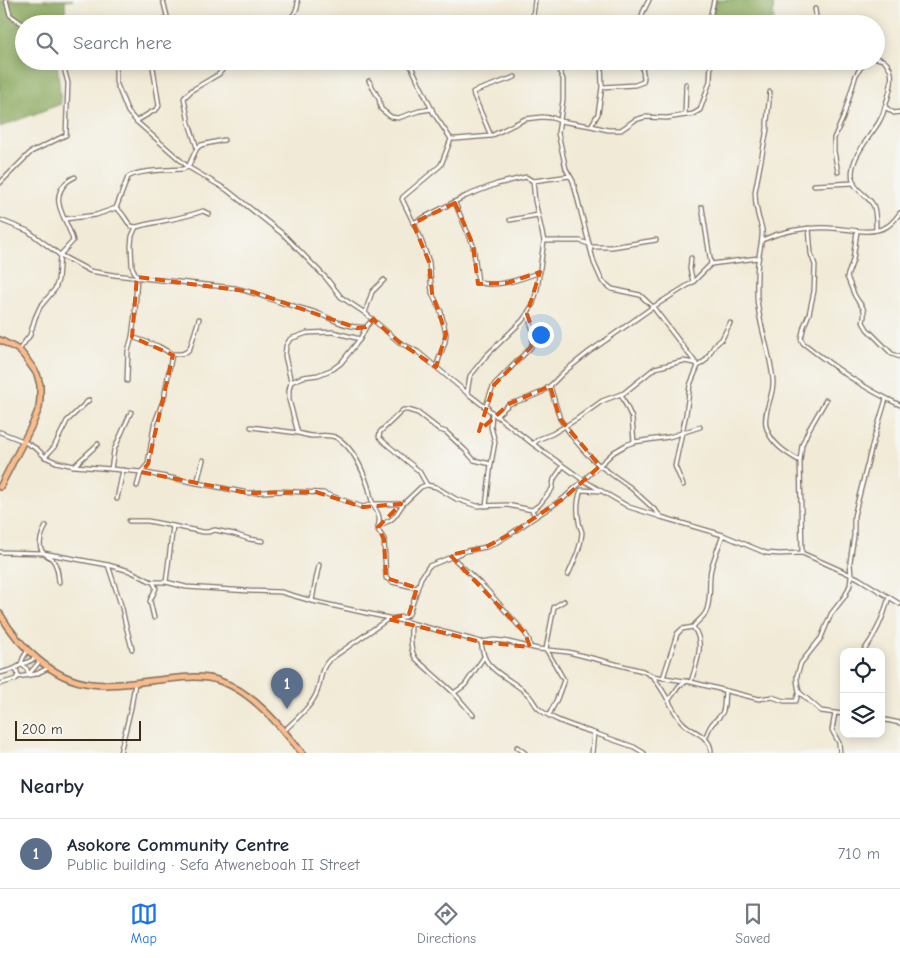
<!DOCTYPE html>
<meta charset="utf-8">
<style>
:root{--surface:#fff;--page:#f6f6f7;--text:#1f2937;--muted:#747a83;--line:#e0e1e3;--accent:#1a73e8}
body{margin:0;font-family:"Comic Neue",sans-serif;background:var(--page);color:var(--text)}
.controls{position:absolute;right:15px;bottom:15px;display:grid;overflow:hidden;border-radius:10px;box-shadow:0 2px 12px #0003}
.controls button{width:45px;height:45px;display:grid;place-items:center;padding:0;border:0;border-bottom:1px solid var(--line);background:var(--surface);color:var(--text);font:25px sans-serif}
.scale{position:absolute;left:15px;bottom:12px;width:126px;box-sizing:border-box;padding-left:5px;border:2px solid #3b2a1e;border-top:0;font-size:14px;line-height:18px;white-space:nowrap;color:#3b2a1e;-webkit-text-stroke:4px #f6f6f2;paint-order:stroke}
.you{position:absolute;left:540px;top:334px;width:18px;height:18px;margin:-12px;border:4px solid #fff;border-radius:50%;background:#1a73e8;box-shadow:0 0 0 8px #1a73e833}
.badge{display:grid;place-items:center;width:32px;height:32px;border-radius:50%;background:var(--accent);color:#fff;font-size:16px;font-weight:700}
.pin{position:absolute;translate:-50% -41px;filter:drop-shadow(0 1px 2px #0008)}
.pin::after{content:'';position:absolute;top:26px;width:18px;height:15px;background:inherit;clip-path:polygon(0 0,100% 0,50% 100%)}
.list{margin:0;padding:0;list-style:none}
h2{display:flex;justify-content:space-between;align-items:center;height:65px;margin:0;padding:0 20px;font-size:21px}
h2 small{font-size:16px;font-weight:400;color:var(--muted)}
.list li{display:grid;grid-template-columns:32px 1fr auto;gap:15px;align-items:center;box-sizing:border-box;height:70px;padding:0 20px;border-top:1px solid var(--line)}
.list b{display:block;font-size:19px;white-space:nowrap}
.list p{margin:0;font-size:16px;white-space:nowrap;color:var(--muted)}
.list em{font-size:16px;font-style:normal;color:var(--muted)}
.icon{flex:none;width:28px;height:28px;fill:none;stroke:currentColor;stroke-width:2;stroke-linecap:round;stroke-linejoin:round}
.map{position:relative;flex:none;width:900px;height:753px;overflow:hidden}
.search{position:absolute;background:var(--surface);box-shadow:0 2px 12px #0003;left:15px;right:15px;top:15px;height:55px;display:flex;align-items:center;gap:12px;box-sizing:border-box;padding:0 18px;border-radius:28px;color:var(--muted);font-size:19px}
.sheet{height:135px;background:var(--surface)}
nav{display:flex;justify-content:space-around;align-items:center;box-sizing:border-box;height:70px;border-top:1px solid var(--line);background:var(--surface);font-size:14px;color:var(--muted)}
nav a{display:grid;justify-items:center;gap:2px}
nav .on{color:var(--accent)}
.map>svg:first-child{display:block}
.forest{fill:#87a65a;stroke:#61683c}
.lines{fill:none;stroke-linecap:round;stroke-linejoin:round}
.street-casing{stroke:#7b6d5e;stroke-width:5.5}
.primary-casing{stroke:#7b6d5e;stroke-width:8}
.street{stroke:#fff;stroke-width:3}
.primary{stroke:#fabc8b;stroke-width:5}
.marked{fill:none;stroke:#df570d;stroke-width:4;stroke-dasharray:10 6;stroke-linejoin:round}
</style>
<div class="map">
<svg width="900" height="753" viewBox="0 0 900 753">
<rect width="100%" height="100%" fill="#f6f6f2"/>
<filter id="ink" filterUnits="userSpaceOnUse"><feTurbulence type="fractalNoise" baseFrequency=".02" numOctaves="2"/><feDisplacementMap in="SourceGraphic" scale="10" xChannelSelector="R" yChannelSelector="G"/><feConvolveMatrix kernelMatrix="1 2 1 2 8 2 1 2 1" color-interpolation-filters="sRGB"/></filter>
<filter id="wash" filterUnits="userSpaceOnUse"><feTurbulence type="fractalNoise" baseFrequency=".0096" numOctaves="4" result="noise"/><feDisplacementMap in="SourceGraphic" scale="20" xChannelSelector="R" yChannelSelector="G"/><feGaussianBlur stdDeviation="1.12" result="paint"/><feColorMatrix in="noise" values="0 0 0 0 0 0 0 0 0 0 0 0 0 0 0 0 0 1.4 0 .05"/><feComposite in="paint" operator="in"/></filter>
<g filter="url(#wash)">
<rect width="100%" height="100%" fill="#f1ead6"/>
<g class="forest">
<path d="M0 0H73L65 1 66 24H24V61H57L61 104 0 127Z"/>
<path d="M716 0H773L774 24 709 23V19Z"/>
</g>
</g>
<g filter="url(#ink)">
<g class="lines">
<defs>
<g id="street">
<path d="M6 0 10 15 24 25"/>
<path d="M815 9 817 24"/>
<path d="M162 24 167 16 163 0"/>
<path d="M286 24C293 15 295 15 298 4L297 0"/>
<path d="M532 24 535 0"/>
<path d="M640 24 643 12 649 0"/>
<path d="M711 24V13L714 0"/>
<path d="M876 58C879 59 882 59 884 61 898 71 889 94 885 107"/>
<path d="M116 61V82L128 112 137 122"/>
<path d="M152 61 159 106 157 109 138 120 137 122 188 167 227 190 284 235 326 278 341 297 365 313 399 342 418 352 467 393 533 444 583 480 629 507 661 517"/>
<path d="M555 61 563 79V100L558 133 566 169 573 181 594 263 602 281 612 289 640 295 653 307 698 366"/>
<path d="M410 64 434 114 451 139H456L491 136 525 119 542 117 553 118 560 121 591 126 608 130H621L635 120 645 117 667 118 693 114 700 110 705 96 710 81 711 61"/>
<path d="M369 81 379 99 381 109 391 117 398 118 419 111 432 109"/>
<path d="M602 87 635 85 643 82 644 78 641 61"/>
<path d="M770 92 767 122V129L755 192C755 200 756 207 758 215 759 220 761 224 762 229 763 239 760 247 759 256 756 269 757 285 757 298 759 327 771 353 773 381 774 396 763 411 766 426 770 443 786 453 800 461L802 553"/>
<path d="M685 115 686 84"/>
<path d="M591 126 598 114 602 87 601 61"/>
<path d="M491 136 474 96 473 92 515 77"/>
<path d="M197 148 189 123 184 98 192 90 219 74 226 65 233 61"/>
<path d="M838 172 834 151V138L843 118 856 75 865 61"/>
<path d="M533 181 570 176"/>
<path d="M0 183 31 152 66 135 68 83 65 72V67L68 61"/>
<path d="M814 185 854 183"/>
<path d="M455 203 473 245 478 282C494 289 524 278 540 272"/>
<path d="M702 207 711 264"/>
<path d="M116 208C125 214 124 219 131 226L136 227"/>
<path d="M65 219 96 215 116 208 128 177C137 170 170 170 183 169L188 167 197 148 201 145 224 140"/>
<path d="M0 220 28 231 60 255 90 271 114 275 235 288C249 291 262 296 276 301 289 305 301 308 314 312 331 318 347 329 366 327L373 319"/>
<path d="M510 220 538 215"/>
<path d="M413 223 466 196 497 184 526 177 533 181 535 201 544 241 537 290 533 304 527 314 522 321 486 356 470 376 467 393"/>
<path d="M809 228 811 254 815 265 814 291 809 314 804 326 801 339 803 343C835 368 863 388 900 405"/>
<path d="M876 230C876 223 876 214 874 207 871 198 859 193 854 184 845 162 869 139 879 122 882 117 884 112 885 107L894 113 900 112"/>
<path d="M857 231 853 260 847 277C850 283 852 290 855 296 861 307 867 307 863 322L867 329 892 354 900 357"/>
<path d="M762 240C784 230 806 227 830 228 848 228 868 236 886 227 892 224 896 218 900 213"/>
<path d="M544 241H580L589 244"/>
<path d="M591 247H612L656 240"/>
<path d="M691 258 690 269 693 282"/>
<path d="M365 313 372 292 384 280"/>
<path d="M132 337 158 346 172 354 164 398 154 425 148 464 141 472 137 486"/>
<path d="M360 339 333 332 307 333 290 339 286 346 285 356 291 382 289 390V400L298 433C303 434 308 436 313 436 321 436 330 434 337 438 352 446 363 470 368 486 370 491 370 496 372 501 375 512 382 513 378 527"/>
<path d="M19 350 30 335 35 318 40 307 55 289 58 280 60 255 73 241C70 223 48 202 65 184 67 181 71 179 75 177"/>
<path d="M172 354C179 354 186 355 190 348L199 319"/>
<path d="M436 367 445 342 446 334 441 312 432 293 429 262 419 234 402 199 403 197 441 165 451 139"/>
<path d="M127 381 128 351 132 337 135 313 137 277 132 267 131 245 132 236 136 227C158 221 181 219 203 211L209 214"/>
<path d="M291 382 303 377 318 375 333 369 341 363 352 349 360 339 366 327"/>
<path d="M550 386 560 419 574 439 586 453 600 466 631 488 656 511 661 517 723 535 766 553 779 554 802 553 858 578 900 604"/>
<path d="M621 394 632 418 634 442"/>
<path d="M488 408 486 406 490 394 494 385 531 347 534 334 528 315"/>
<path d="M496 416 509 404 528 398 542 392 550 386 565 371 589 352 653 307 693 282 711 264 758 258"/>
<path d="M251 427 298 433"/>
<path d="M0 432 23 441 37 449 45 457 56 462 74 466 111 469 141 472 248 493 279 491 323 493 357 505 363 507 372 504H403L421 487 427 485 436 487 456 499 477 506 507 505 532 510 535 517"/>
<path d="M533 444 539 439 552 434 577 419 602 401 624 393 655 368 683 361 695 363"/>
<path d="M45 457 54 447 67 421 89 400"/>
<path d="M800 461 802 445 808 431 826 400"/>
<path d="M74 466 98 444"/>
<path d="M111 469 114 450 131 412"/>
<path d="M197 483 203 460"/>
<path d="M427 485 419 471 384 442 379 437 380 432 403 410H408L418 413 440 430 446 432 466 451 474 460 491 464"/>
<path d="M683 485 675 466 686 414 690 385 698 366 706 360 714 346 722 339 730 323"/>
<path d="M117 499 123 470"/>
<path d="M403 504C400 508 396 516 393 518 388 523 383 522 378 527V530L384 539 386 578 392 582 417 588"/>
<path d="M486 506 491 464 495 442 491 427 492 413"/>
<path d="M532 510 539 505 552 489 554 479 563 466"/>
<path d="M129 521H148L203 532H208L215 530 234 534 249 539 263 541"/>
<path d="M46 526C42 533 37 546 43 552 45 555 50 557 52 559 58 565 58 575 59 582"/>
<path d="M0 552 43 553 108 565 130 571 152 582H166L186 587 249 591 281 592 312 601 411 623 481 642 494 640 504 641 538 649 568 652 643 671 652 676 691 682 759 699 772 697 784 701H796L799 692"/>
<path d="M452 557 486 589 525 633 529 640 530 647"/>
<path d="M108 565 122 608 125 622 132 649"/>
<path d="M568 575C574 561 581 548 582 533 582 530 579 526 579 522 577 511 577 500 581 490L600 491"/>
<path d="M153 582 156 588 150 601 154 618"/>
<path d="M166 582 173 526"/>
<path d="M312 601 314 589 319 565"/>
<path d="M394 618 405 617 409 614 421 578 429 566 466 551 486 547 494 544 512 533 535 517 564 498 614 452 626 445 634 442 669 437 700 427"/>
<path d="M411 623C411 635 409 649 416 659L454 693 465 685 484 657"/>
<path d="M481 642C482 648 483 655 486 660 493 673 515 682 525 692 531 696 533 702 537 707 548 719 579 728 594 733L592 753"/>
<path d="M863 652C875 636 884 616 889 597"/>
<path d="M21 664 23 658 28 650"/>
<path d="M21 664 27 669 28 674"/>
<path d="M14 669C21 664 29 662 36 658"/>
<path d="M0 673 14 669 17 671 18 675 16 679 0 684"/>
<path d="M29 674 40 661"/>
<path d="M653 676C658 684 664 692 668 700 673 708 676 716 683 723 693 733 712 736 711 753"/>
<path d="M18 677 36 674 48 668"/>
<path d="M663 678 677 634 682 629 693 627C697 621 703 618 706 612 712 598 708 583 711 569 714 558 719 546 723 535"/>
<path d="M691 682C696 664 706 643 693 627"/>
<path d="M454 693 473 715"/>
<path d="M669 700 679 686 687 681"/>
<path d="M835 713 821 711 799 692 797 681V675L801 663 821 638 831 614 845 596 850 585 851 576 850 562 854 536V516L873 442 886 399"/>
<path d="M549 715 557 699 564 680 546 649 554 607 564 601"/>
<path d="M881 719 900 723"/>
<path d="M284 731C295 720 312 706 317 692 322 679 319 671 329 660L388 619"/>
<path d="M594 733 634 747 644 753"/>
<path d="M705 739C707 734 709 728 712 724 716 719 721 717 723 711 725 705 724 698 725 691"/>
<path d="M517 747 525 753"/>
<path d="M120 753 131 708 135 683"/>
<path d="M840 753 839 743 832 730 835 713 844 714"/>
</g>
<g id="primary">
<path d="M0 340 19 350 25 357 37 374 40 385V398L39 408 33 423 0 487"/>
<path d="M0 614C19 646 51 679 91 684 113 687 137 682 159 680 179 678 201 674 220 681 253 692 281 727 302 753"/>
</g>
</defs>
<use href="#street" class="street-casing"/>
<use href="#primary" class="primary-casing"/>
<use href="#street" class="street"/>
<use href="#primary" class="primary"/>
</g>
</g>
<path class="marked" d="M455 203 473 245 478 284 507 283 540 272 527 314 534 334 531 347 494 385 479 431 509 404 550 386 560 419 600 466 564 498 512 533 486 547 450 555 525 633 530 647 481 642 388 619 409 614 417 588 386 578 384 539 378 527 401 504 363 507 316 492 248 493 141 472 148 464 173 355 132 337 137 277 253 292 357 328 366 327 373 319 399 342 436 367 446 334 432 293 429 262 413 223Z"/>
</svg>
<div class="controls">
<button><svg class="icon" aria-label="locate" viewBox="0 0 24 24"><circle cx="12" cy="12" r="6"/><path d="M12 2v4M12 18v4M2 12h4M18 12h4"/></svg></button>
<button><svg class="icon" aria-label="layers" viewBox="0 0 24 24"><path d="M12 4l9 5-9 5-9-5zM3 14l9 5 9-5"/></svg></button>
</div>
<div class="scale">200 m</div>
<div class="you"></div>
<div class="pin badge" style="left:287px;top:709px;background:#5c6f8a">1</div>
<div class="search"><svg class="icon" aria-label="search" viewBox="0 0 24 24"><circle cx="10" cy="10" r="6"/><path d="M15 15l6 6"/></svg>Search here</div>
</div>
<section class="sheet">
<h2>Nearby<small></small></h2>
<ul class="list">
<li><span class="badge" style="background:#5c6f8a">1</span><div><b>Asokore Community Centre</b><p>Public building · Sefa Atweneboah II Street</p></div><em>710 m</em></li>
</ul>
</section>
<nav>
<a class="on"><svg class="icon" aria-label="map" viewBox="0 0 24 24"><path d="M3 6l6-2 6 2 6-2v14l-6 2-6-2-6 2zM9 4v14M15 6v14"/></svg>Map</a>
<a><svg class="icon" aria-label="directions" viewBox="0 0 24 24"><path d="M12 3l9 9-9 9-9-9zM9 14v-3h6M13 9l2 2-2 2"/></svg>Directions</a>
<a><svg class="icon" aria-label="saved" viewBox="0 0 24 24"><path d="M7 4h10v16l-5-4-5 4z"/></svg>Saved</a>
</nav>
